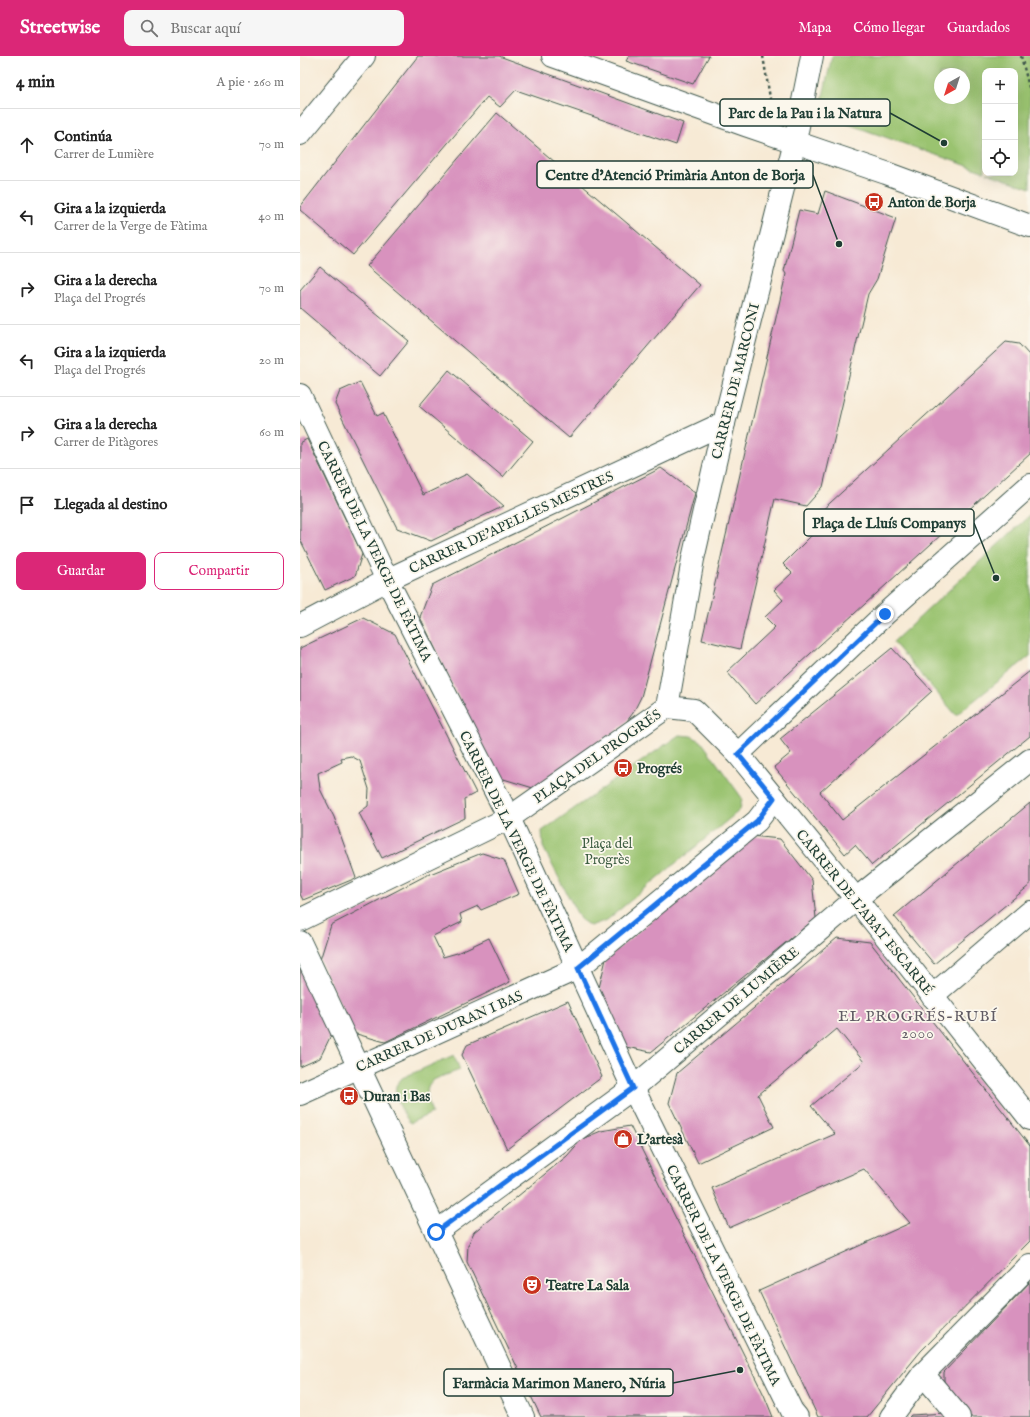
<!DOCTYPE html>
<html lang="es">
<meta charset="utf-8">
<style>
:root{--surface:#fff;--page:#f6f6f6;--text:#222;--muted:#767676;--line:#e0e0e0;--accent:#db2777}
body{margin:0;font-family:"IM FELL English",serif;background:var(--page);color:var(--text)}
.controls{position:absolute;right:12px;top:12px;display:grid;overflow:hidden;border-radius:8px;box-shadow:0 4px 16px #0002}
.controls button{width:36px;height:36px;display:grid;place-items:center;padding:0;border:0;border-bottom:1px solid var(--line);background:var(--surface);color:var(--text);font:20px sans-serif}
.compass{position:absolute;left:634px;top:12px;width:36px;height:36px;border-radius:50%;background:var(--surface);box-shadow:0 4px 16px #0002;rotate:219deg}
.stop{position:absolute;width:12px;height:12px;margin:-9px;border:3px solid #1a73e8;border-radius:50%;background:#fff}
.stop.end{background:#1a73e8;border-color:#fff;box-shadow:0 1px 4px #0008}
.list{margin:0;padding:0;list-style:none}
h2{display:flex;justify-content:space-between;align-items:center;height:52px;margin:0;padding:0 16px;font-size:17px}
h2 small{font-size:13px;font-weight:400;color:var(--muted)}
.list li{display:grid;grid-template-columns:26px 1fr auto;gap:12px;align-items:center;box-sizing:border-box;height:72px;padding:0 16px;border-top:1px solid var(--line)}
.list b{display:block;font-size:15px;white-space:nowrap}
.list p{margin:0;font-size:13px;white-space:nowrap;color:var(--muted)}
.list em{font-size:13px;font-style:normal;color:var(--muted)}
.actions{display:flex;gap:8px;padding:12px 16px}
.actions a{flex:1;padding:9px 0;border:1px solid var(--accent);border-radius:8px;text-align:center;font-size:14px;color:var(--accent)}
.actions .main{background:var(--accent);color:#fff}
.icon{flex:none;width:22px;height:22px;fill:none;stroke:currentColor;stroke-width:2;stroke-linecap:round;stroke-linejoin:round}
.map{position:relative;flex:none;width:730px;height:1361px;overflow:hidden}
header{display:flex;align-items:center;gap:24px;box-sizing:border-box;height:56px;padding:0 20px;background:var(--accent);color:#fff}
header strong{font-size:19px}
nav{display:flex;gap:22px;margin-inline-start:auto;font-size:14px}
.search{width:280px;height:36px;background:var(--page);display:flex;align-items:center;gap:10px;box-sizing:border-box;padding:0 14px;border-radius:8px;color:var(--muted);font-size:15px}
main{display:flex}
aside{flex:1;background:var(--surface)}
.map>svg:first-child{display:block}
.green{fill:#9ac370;stroke:#5c8052;fill-rule:evenodd}
.building{fill:#d892be}
.lines{fill:none;stroke-linecap:round;stroke-linejoin:round}
.minor-casing{stroke:#3f574c;stroke-width:24}
.tertiary-casing{stroke:#3f574c;stroke-width:24}
.path{stroke:#3f574c;stroke-width:2.5;stroke-dasharray:3 3;stroke-linecap:butt}
.minor{stroke:#fff;stroke-width:22}
.tertiary{stroke:#fff;stroke-width:22}
.route{stroke:#1a73e8;stroke-width:5}
.labels{text-anchor:middle;stroke-width:3.5;stroke-linejoin:round;paint-order:stroke}
.poi-label{font-size:14px;font-weight:bold;fill:#1f3d34;stroke:#fbf7ec;text-anchor:start}
.street-label{font-size:14px;fill:#1f3d34;stroke:#fbf7ec}
.park-label{font-size:14px;fill:#3e5e43;stroke:#fbf7ec}
.neighbourhood-label{font-size:15px;letter-spacing:1px;fill:#605b64;stroke:#fbf7ec}
.leader{fill:none;stroke:#1f3d34;stroke-width:1.5}
.callout-dot{fill:#1f3d34;stroke:#fbf7ec;stroke-width:1.5}
.callout{fill:#fbf7ec;stroke:#1f3d34;stroke-width:1.5}
.callout-label{font-size:15px;text-anchor:middle;font-weight:bold;fill:#1f3d34}
</style>
<header>
<strong>Streetwise</strong>
<div class="search"><svg class="icon" aria-label="search" viewBox="0 0 24 24"><circle cx="10" cy="10" r="6"/><path d="M15 15l6 6"/></svg>Buscar aquí</div>
<nav><a>Mapa</a><a>Cómo llegar</a><a>Guardados</a></nav>
</header>
<main>
<aside>
<h2>4 min<small>A pie · 260 m</small></h2>
<ul class="list">
<li><svg class="icon" aria-label="ahead" viewBox="0 0 24 24"><path d="M12 20V5M6 11l6-6 6 6"/></svg><div><b>Continúa</b><p>Carrer de Lumière</p></div><em>70 m</em></li>
<li><svg class="icon" aria-label="left" viewBox="0 0 24 24"><path d="M17 20v-9H6M10 6l-5 5 5 5"/></svg><div><b>Gira a la izquierda</b><p>Carrer de la Verge de Fàtima</p></div><em>40 m</em></li>
<li><svg class="icon" aria-label="right" viewBox="0 0 24 24"><path d="M7 20v-9h11M14 6l5 5-5 5"/></svg><div><b>Gira a la derecha</b><p>Plaça del Progrés</p></div><em>70 m</em></li>
<li><svg class="icon" aria-label="left" viewBox="0 0 24 24"><path d="M17 20v-9H6M10 6l-5 5 5 5"/></svg><div><b>Gira a la izquierda</b><p>Plaça del Progrés</p></div><em>20 m</em></li>
<li><svg class="icon" aria-label="right" viewBox="0 0 24 24"><path d="M7 20v-9h11M14 6l5 5-5 5"/></svg><div><b>Gira a la derecha</b><p>Carrer de Pitàgores</p></div><em>60 m</em></li>
<li><svg class="icon" aria-label="arrive" viewBox="0 0 24 24"><path d="M6 21V4h12l-3 4 3 4H6"/></svg><div><b>Llegada al destino</b></div></li>
</ul>
<div class="actions"><a class="main">Guardar</a><a>Compartir</a></div>
</aside>
<div class="map">
<svg width="730" height="1361" viewBox="0 0 730 1361">
<rect width="100%" height="100%" fill="#fbf7ec"/>
<filter id="ink" filterUnits="userSpaceOnUse"><feTurbulence type="fractalNoise" baseFrequency=".025" numOctaves="2"/><feDisplacementMap in="SourceGraphic" scale="8" xChannelSelector="R" yChannelSelector="G"/><feConvolveMatrix kernelMatrix="1 2 1 2 8 2 1 2 1" color-interpolation-filters="sRGB"/></filter>
<filter id="wash" filterUnits="userSpaceOnUse"><feTurbulence type="fractalNoise" baseFrequency=".012" numOctaves="4" result="noise"/><feDisplacementMap in="SourceGraphic" scale="16" xChannelSelector="R" yChannelSelector="G"/><feGaussianBlur stdDeviation="0.9" result="paint"/><feColorMatrix in="noise" values="0 0 0 0 0 0 0 0 0 0 0 0 0 0 0 0 0 1.4 0 .05"/><feComposite in="paint" operator="in"/></filter>
<g filter="url(#wash)">
<rect width="100%" height="100%" fill="#f7ead5"/>
<g class="green">
<path d="M532 0H730V132L687 117H715V15H685V116L519 58ZM640 18H664V42H640Z"/>
<path d="M730 459V600L656 659 593 586Z"/>
<path d="M379 679 391 680 401 685 442 742 440 754 307 864 290 870 280 863 243 791 242 775Z"/>
<path d="M154 999 160 1014C131 1025 120 1022 132 1057L110 1067C104 1059 93 1040 96 1030 97 1027 100 1025 102 1022Z"/>
</g>
<g id="blocks">
<g class="building">
<path d="M118 0H199L383 67 376 89 216 34 200 51 187 41 53 199 0 154V151Z"/>
<path d="M329 0H409L393 28 326 5Z"/>
<path d="M197 57 400 229 269 382 67 210Z"/>
<path d="M525 135 596 162 577 223 568 238 523 431 506 450 475 443 440 593 402 584 486 218 484 215 499 154 518 158Z"/>
<path d="M20 211 109 285 80 320 0 252V234Z"/>
<path d="M706 286 719 288 730 300V398L455 648 427 616 475 571 465 561 483 544 474 534 492 517 483 508 526 465 519 457Z"/>
<path d="M149 314 233 385 203 421 119 350Z"/>
<path d="M60 326 77 360 83 357 123 439 167 418 204 450 131 485 97 472 35 348 40 335Z"/>
<path d="M7 383 62 498 55 520 25 534 0 483V387Z"/>
<path d="M361 412 395 437 341 641 333 657 324 669 233 732 197 721 120 561 132 529Z"/>
<path d="M63 562 95 578 176 737 164 743 165 762 82 802 59 757 68 750 69 733 60 705 51 700 41 702 42 706 18 717 20 733 34 761 56 822 3 844 0 838V592Z"/>
<path d="M592 592 632 635 520 736 542 764 730 615V680L572 809 555 789 545 798 474 711 491 697 480 683Z"/>
<path d="M730 747V829L634 908 594 860Z"/>
<path d="M451 780 480 783 512 824 516 862 351 996 326 991 299 932 306 903Z"/>
<path d="M182 797 204 804 219 838 181 854 178 850 160 858 162 866 133 880 143 901 157 897 189 882 210 926 85 986 53 977 20 904 31 869 125 820Z"/>
<path d="M537 882 570 886 730 1090V1185L621 1295 567 1361H518L459 1235 610 1167 564 1113 429 1172 412 1132 535 1078 511 1050 564 1006 537 973 458 1039 474 1071 398 1107 369 1047 377 1017Z"/>
<path d="M0 911 32 977 20 1002 0 1011Z"/>
<path d="M268 945 302 1021 207 1093 162 999 167 989Z"/>
<path d="M330 1070 464 1339 473 1361H241L167 1206 168 1189 174 1176 267 1100 282 1083 301 1075Z"/>
<path d="M730 1226V1361H664L644 1337V1316Z"/>
<path d="M646 1357 649 1361H609L611 1359Z"/>
</g>
</g>
</g>
<g filter="url(#ink)">
<use href="#blocks" fill-opacity="0" stroke="#3f574c" stroke-width="1"/>
<g class="lines">
<defs>
<g id="minor">
<path d="M253 0 445 69 586 117 730 170"/>
<path d="M0 78 64 0"/>
<path d="M0 339 87 524 209 762 333 1032 492 1355 497 1361"/>
<path d="M0 570 87 524 424 367"/>
<path d="M367 651 393 503 424 367 495 85 512 0"/>
<path d="M438 698 585 558 730 429"/>
<path d="M0 864 209 762 367 651 394 654 438 698 556 843 730 1063"/>
<path d="M632 940 730 856"/>
<path d="M0 1038 278 912 457 765 474 743"/>
<path d="M136 1176 333 1032 556 843 730 704"/>
<path d="M623 1318 659 1361"/>
<path d="M591 1361 623 1318 730 1209"/>
</g>
<path id="tertiary" d="M0 886 223 1361"/>
</defs>
<use href="#minor" class="minor-casing"/>
<use href="#tertiary" class="tertiary-casing"/>
<g class="path">
<path d="M463 0 472 54"/>
<path d="M721 0 730 35"/>
</g>
<use href="#minor" class="minor"/>
<use href="#tertiary" class="tertiary"/>
</g>
</g>
<g class="lines" filter="url(#ink)">
<path class="route" d="M136 1176 333 1032 278 912 457 765 474 742 438 698 585 558"/>
</g>
<defs>
<symbol id="bus-disc" viewBox="-11 -11 22 22"><circle r="9.5" fill="#c8321e" stroke="#fbf7ec"/><path d="M-5-6H5V4H4V6H2V4H-2V6H-4V4H-5ZM-3.5-4V0h7V-4ZM-3.5 1.2v1.5H-2V1.2ZM2 1.2v1.5H3.5V1.2Z" fill="#fff"/></symbol>
<symbol id="shop-disc" viewBox="-11 -11 22 22"><circle r="9.5" fill="#c8321e" stroke="#fbf7ec"/><path d="M-5-2.5h2.3a2.7 3.5 0 0 1 5.4 0H5L5.5 6h-11ZM-1.5-2.5h3a1.5 2.3 0 0 0-3 0Z" fill="#fff"/></symbol>
<symbol id="theatre-disc" viewBox="-11 -11 22 22"><circle r="9.5" fill="#c8321e" stroke="#fbf7ec"/><path d="M-5-5.5Q0-4 5-5.5V0Q5 5 0 6Q-5 5-5 0ZM-3.3-2.5H-1v1.5H-3.3ZM1-2.5H3.3v1.5H1ZM-2.8 1Q0 5.5 2.8 1Z" fill="#fff"/></symbol>
</defs>
<g fill-rule="evenodd">
<use href="#bus-disc" x="563" y="135" width="22" height="22"/>
<use href="#bus-disc" x="312" y="701" width="22" height="22"/>
<use href="#bus-disc" x="38" y="1029" width="22" height="22"/>
<use href="#shop-disc" x="312" y="1072" width="22" height="22"/>
<use href="#theatre-disc" x="221" y="1218" width="22" height="22"/>
</g>
<g class="labels">
<g class="poi-label">
<text x="588" y="151">Anton de Borja</text>
<text x="337" y="717">Progrés</text>
<text x="63" y="1045">Duran i Bas</text>
<text x="337" y="1088">L'artesà</text>
<text x="246" y="1234">Teatre La Sala</text>
</g>
<g class="street-label">
<text transform="translate(435 325) rotate(-76)" y="5">CARRER DE MARCONI</text>
<text transform="translate(211 466) rotate(-25)" y="5">CARRER DE'APEL·LES MESTRES</text>
<text transform="translate(75 495) rotate(64)" y="5">CARRER DE LA VERGE DE FÀTIMA</text>
<text transform="translate(297 700) rotate(-35)" y="5">PLAÇA DEL PROGRÉS</text>
<text transform="translate(217 785) rotate(64)" y="5">CARRER DE LA VERGE DE FÀTIMA</text>
<text transform="translate(565 856) rotate(51)" y="5">CARRER DE L'ABAT ESCARRÉ</text>
<text transform="translate(436 944) rotate(-40)" y="5">CARRER DE LUMIÈRE</text>
<text transform="translate(139 975) rotate(-24)" y="5">CARRER DE DURAN I BAS</text>
<text transform="translate(424 1219) rotate(64)" y="5">CARRER DE LA VERGE DE FÀTIMA</text>
</g>
<g class="park-label">
<text x="307" y="792">Plaça del<tspan x="307" dy="16">Progrès</tspan></text>
</g>
<g class="neighbourhood-label">
<text x="618" y="965">EL PROGRÉS-RUBÍ<tspan x="618" dy="17">2000</tspan></text>
</g>
</g>
<path class="leader" d="M644 87L590 57M539 188L513 119M696 522L674 467M440 1314L373 1327"/>
<g class="callout-dot">
<circle cx="644" cy="87" r="4"/>
<circle cx="539" cy="188" r="4"/>
<circle cx="696" cy="522" r="4"/>
<circle cx="440" cy="1314" r="4"/>
</g>
<g class="callout">
<rect x="420" y="43" width="170" height="27" rx="4"/>
<rect x="237" y="105" width="276" height="27" rx="4"/>
<rect x="504" y="453" width="170" height="27" rx="4"/>
<rect x="144" y="1313" width="229" height="27" rx="4"/>
</g>
<g class="callout-label">
<text x="505" y="62">Parc de la Pau i la Natura</text>
<text x="375" y="124">Centre d'Atenció Primària Anton de Borja</text>
<text x="589" y="472">Plaça de Lluís Companys</text>
<text x="259" y="1332">Farmàcia Marimon Manero, Núria</text>
</g>
</svg>
<div class="controls">
<button>+</button>
<button>−</button>
<button><svg class="icon" aria-label="locate" viewBox="0 0 24 24"><circle cx="12" cy="12" r="6"/><path d="M12 2v4M12 18v4M2 12h4M18 12h4"/></svg></button>
</div>
<svg class="compass" viewBox="-18 -18 36 36"><path d="M0-13l5 13h-10z" fill="#e53935"/><path d="M0 13l5-13h-10z" fill="#767676"/></svg>
<div class="stop" style="left:136px;top:1176px"></div>
<div class="stop end" style="left:585px;top:558px"></div>
</div>
</main>
